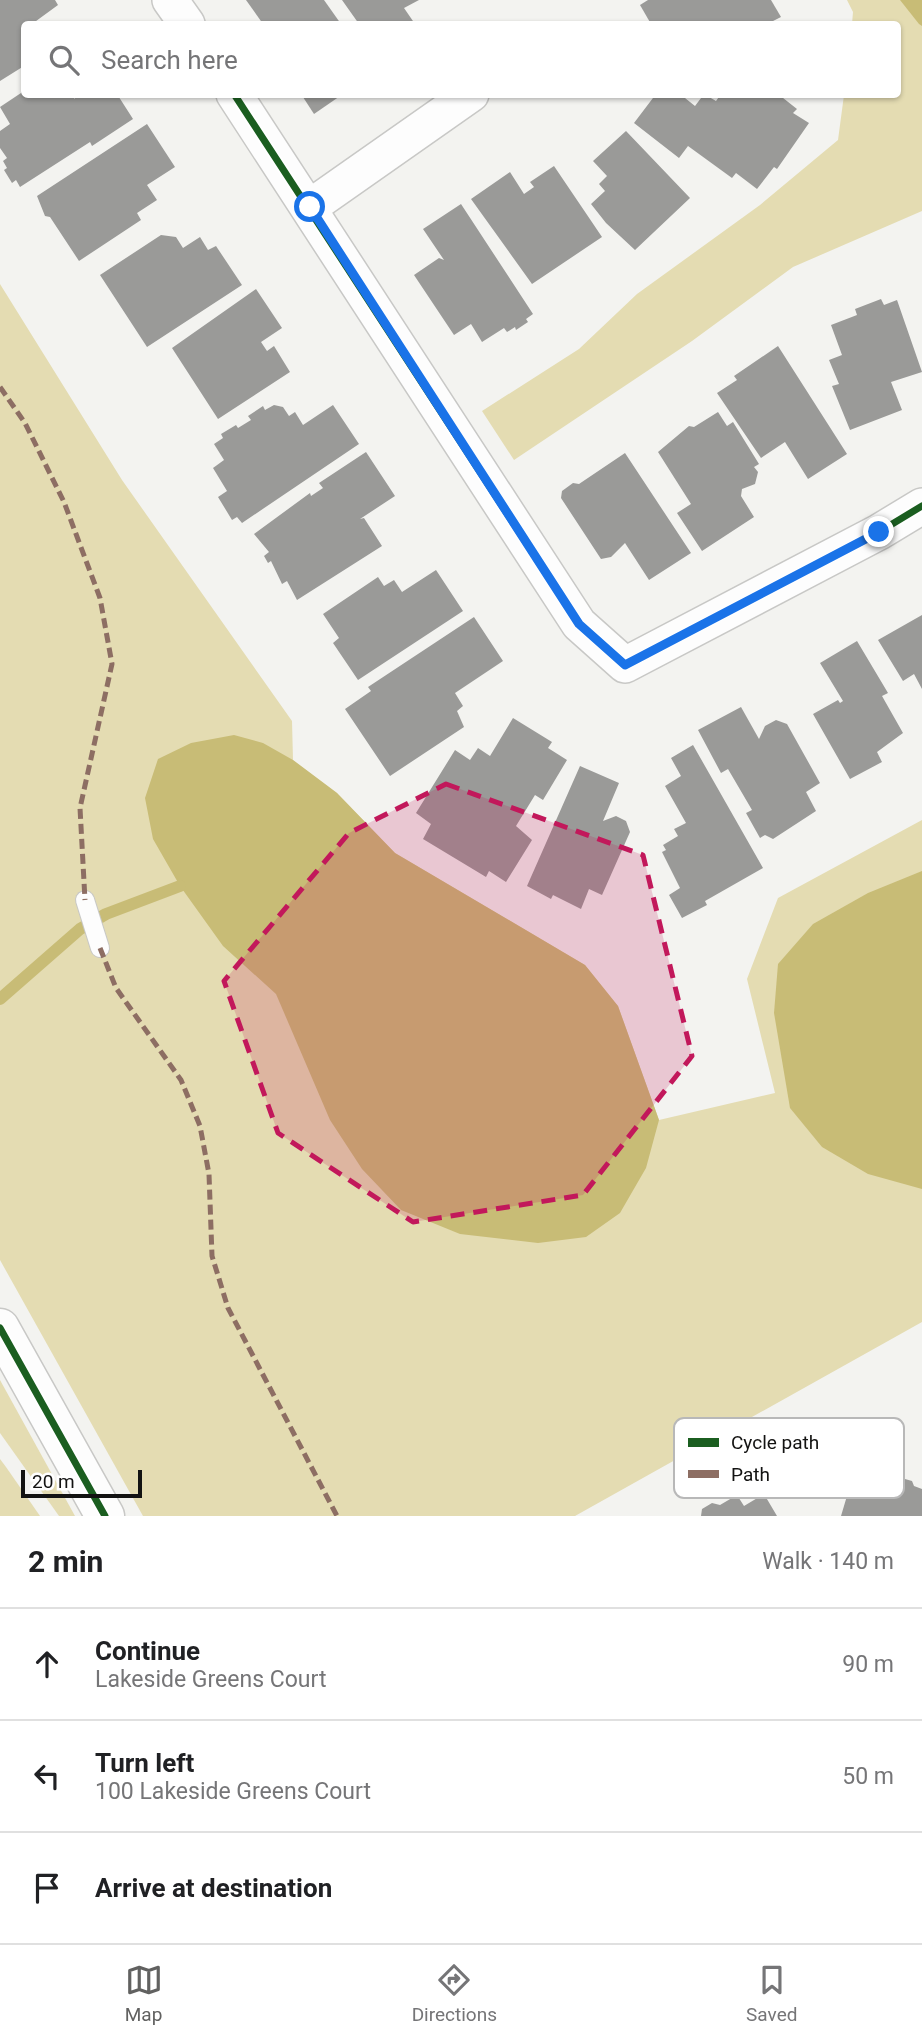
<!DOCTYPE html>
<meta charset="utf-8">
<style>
:root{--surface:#fff;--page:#f2f2f2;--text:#202124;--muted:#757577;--line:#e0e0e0;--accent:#616160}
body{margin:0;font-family:Roboto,sans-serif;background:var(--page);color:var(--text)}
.scale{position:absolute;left:21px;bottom:18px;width:121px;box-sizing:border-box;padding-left:7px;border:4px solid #131312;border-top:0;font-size:19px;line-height:24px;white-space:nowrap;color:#131312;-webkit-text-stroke:5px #fff;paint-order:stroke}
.stop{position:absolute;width:21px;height:21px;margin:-16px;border:5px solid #1a73e8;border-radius:50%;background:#fff}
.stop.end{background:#1a73e8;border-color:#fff;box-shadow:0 2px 7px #0008}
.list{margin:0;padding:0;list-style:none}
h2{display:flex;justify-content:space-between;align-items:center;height:91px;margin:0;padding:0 28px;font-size:30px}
h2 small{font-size:23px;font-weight:400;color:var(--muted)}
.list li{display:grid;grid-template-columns:46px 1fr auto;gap:21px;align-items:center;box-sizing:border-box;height:112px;padding:0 28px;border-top:2px solid var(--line)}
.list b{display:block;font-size:26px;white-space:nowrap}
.list p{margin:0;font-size:23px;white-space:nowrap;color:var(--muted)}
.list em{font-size:23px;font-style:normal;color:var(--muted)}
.icon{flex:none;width:38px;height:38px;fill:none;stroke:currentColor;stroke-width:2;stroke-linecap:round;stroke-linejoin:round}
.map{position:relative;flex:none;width:922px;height:1516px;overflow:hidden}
.search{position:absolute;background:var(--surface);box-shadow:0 2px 5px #0004;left:21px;right:21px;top:21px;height:77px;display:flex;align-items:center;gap:18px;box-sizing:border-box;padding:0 24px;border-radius:7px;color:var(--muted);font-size:26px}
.sheet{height:427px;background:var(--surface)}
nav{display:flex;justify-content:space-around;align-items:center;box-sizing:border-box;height:98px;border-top:2px solid var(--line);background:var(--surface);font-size:19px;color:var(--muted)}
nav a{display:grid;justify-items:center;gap:4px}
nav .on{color:var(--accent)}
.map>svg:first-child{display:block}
.green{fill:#e4dcb2}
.water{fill:#c8bc76}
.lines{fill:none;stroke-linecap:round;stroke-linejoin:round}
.stream{stroke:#c8bc76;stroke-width:12}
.building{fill:#9a9a98}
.lane-casing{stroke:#c8c8c6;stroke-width:20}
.street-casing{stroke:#c8c8c6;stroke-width:38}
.secondary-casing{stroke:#c8c8c6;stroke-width:41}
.lane{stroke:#fdfdfd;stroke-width:18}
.street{stroke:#fdfdfd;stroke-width:35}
.secondary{stroke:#fdfdfd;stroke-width:38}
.quiet{stroke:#8d6e63;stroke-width:5;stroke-dasharray:10 5;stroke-linecap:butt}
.cycleway-casing{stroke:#fff;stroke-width:11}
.cycleway{stroke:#1b5e20;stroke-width:7}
.route{stroke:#1a73e8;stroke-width:9}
.marked{fill:#c2185b;fill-opacity:0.2;stroke:#c2185b;stroke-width:5;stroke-dasharray:14 9;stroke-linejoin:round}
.key{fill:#fff;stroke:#b8b8b8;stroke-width:2}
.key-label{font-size:19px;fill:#131312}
</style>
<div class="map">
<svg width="922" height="1516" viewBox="0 0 922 1516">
<rect width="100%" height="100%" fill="#f3f3f0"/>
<g class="green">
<path d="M847 0H922V211L793 267 692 341 514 460 482 411 579 349 637 294 760 205 838 140 844 95 898 94V24H852L853 12Z"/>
<path d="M0 284 122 480 292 721 293 760 337 793 395 853 585 965 618 1006 659 1120 775 1093 747 979 778 898 922 820V1322L575 1516H143L0 1260Z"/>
<path d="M0 1380 75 1516H59L0 1433Z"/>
<path d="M0 1459 6 1467 40 1516H0Z"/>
</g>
<g class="water">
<path d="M900 0H922V26L919 24Z"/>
<path d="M234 735 263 743 293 760 337 793 395 853 585 965 618 1006 659 1120 646 1168 620 1213 586 1237 538 1243 460 1234 401 1210 362 1169 330 1120 276 994 223 946 180 886 153 839 145 798 158 759 191 743Z"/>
<path d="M922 871V1189L868 1174 822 1147 790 1108 774 1013 778 964 813 924 868 893Z"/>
</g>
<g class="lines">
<path class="stream" d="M0 999 80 929 106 914 180 886"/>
</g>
<g class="building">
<path d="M0 0H55L58 5 32 24H24V66L0 81Z"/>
<path d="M246 0H324L341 24H263Z"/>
<path d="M342 0H419L404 8 415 24H359Z"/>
<path d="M648 0H771L781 17 767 24H651L640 5Z"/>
<path d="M24 91V94H76L74 99 80 94H117L133 119 92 146 90 142 20 187 16 180 12 183 4 170 7 168 3 161 7 158 0 148V131L10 124 0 107Z"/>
<path d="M301 94H343L314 114Z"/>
<path d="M656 94H680L695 106 704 94 716 101 721 94H778L797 109 793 113 809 123 777 169 774 167 757 189 736 173 732 178 688 146 679 158 634 123Z"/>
<path d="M147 124 175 167 147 185 157 200 137 213 141 220 79 261 50 217 45 216 37 196Z"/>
<path d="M626 131 690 198 635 250 606 223 591 204 605 191 599 184 607 176 593 161Z"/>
<path d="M554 166 602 237 532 284 471 199 510 172 524 194 534 187 530 182Z"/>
<path d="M461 204 533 314 526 319 528 322 516 330 515 327 507 332 504 328 482 342 471 324 454 335 414 275 439 258 444 260 423 229Z"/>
<path d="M161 235 176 237 183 248 200 237 208 250 216 246 242 285 147 347 100 275Z"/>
<path d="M256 289 282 328 261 342 267 351 274 346 290 372 218 419 172 348Z"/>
<path d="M881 299 884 305 897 300 922 372 891 382 902 410 850 430 832 386 839 384 829 360 842 355 831 325 857 315 855 309Z"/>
<path d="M778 346 847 454 808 479 785 442 761 458 717 393 737 380 734 376Z"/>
<path d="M274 405 283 407 289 416 295 412 303 425 333 405 359 444 242 523 237 517 232 520 218 497 227 491 213 468 224 460 214 444 223 438 221 434 236 425 238 428 251 420 248 416 263 406 265 410Z"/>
<path d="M718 412 727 426 733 422 759 464 754 467 758 472 755 484 742 489 741 496 754 517 702 551 677 513 691 504 658 452 689 426 694 427Z"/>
<path d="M366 452 395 496 360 519 364 518 382 546 297 600 287 581 282 584 271 561 268 563 264 556 269 552 254 534 310 493 311 496 323 488 319 483Z"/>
<path d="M625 453 691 553 649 580 625 543 611 557 601 559 561 498 562 491 573 483 579 484Z"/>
<path d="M436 570 463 611 358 680 333 643 339 638 323 614 378 577 384 586 394 580 402 592Z"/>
<path d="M922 615V689L914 674 903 681 878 640Z"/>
<path d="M474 617 503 661 455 693 463 706 457 711 464 727 390 776 345 709 371 691 368 687Z"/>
<path d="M857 641 888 693 882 696 903 733 877 752 882 762 850 779 813 714 838 700 840 703 843 701 820 663Z"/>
<path d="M741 707 759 739 765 726 776 720 787 724 820 783 806 792 816 811 773 839 765 835 760 838 746 813 752 810 728 769 721 773 698 730Z"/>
<path d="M513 718 552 742 548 748 567 760 543 800 535 795 516 826 532 840 506 882 489 871 486 877 423 839 431 824 416 813 455 750 470 760 478 748 490 756Z"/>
<path d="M693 745 763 868 705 901 707 905 682 918 669 895 680 888 662 852 666 850 663 845 678 836 674 829 686 823 665 786 681 776 671 758Z"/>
<path d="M580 766 619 783 603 821 616 816 626 821 630 832 602 895 589 889 581 909 553 895 551 899 527 886Z"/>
<path d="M855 1469 894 1481 898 1477 912 1481 914 1486 922 1489V1516H841Z"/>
<path d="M764 1494 777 1516H701L702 1509 712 1503 720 1505 737 1495 744 1506Z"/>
</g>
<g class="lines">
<defs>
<path id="lane" d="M85 900 100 948"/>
<g id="street">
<path d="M170 0 187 24"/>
<path d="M234 94 579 624 625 665 879 532 922 506"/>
<path d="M310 207 471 94"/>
</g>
<path id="secondary" d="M0 1328 105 1516"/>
</defs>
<use href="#lane" class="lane-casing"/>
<use href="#street" class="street-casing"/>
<use href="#secondary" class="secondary-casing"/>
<use href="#lane" class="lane"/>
<use href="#street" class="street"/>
<use href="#secondary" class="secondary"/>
<g class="quiet">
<path d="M0 387 25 423 64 502 100 598 112 664 80 808 85 900"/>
<path d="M100 948 116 988 181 1080 200 1126 209 1174 212 1256 228 1308 337 1516"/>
</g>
<defs>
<g id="cycleway">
<path d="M234 94 579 624 625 665 879 532 922 506"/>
<path d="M0 1328 105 1516"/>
</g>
</defs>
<use href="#cycleway" class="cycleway-casing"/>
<use href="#cycleway" class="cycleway"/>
</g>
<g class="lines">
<path class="route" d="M310 207 579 624 625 665 879 532"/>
</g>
<path class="marked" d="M446 784 643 855 692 1056 583 1195 413 1222 278 1133 224 981 349 833Z"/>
<rect x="674" y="1418" width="230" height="80" rx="10" class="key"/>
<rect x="688" y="1438" width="31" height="9" fill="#1b5e20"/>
<rect x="688" y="1470" width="31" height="8" fill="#8d6e63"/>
<g class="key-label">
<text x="731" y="1449">Cycle path</text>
<text x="731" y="1481">Path</text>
</g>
</svg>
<div class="scale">20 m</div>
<div class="stop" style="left:310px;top:207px"></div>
<div class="stop end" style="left:879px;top:532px"></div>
<div class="search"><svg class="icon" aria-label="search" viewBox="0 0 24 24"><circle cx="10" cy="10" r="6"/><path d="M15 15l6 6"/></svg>Search here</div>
</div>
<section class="sheet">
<h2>2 min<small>Walk · 140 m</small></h2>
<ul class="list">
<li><svg class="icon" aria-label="ahead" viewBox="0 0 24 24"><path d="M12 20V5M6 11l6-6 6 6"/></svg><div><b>Continue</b><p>Lakeside Greens Court</p></div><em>90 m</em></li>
<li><svg class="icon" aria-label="left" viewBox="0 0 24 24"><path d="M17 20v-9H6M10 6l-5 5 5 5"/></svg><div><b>Turn left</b><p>100 Lakeside Greens Court</p></div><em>50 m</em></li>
<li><svg class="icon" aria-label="arrive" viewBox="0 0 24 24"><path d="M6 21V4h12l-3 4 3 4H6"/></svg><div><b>Arrive at destination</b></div></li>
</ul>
</section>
<nav>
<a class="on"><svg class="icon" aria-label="map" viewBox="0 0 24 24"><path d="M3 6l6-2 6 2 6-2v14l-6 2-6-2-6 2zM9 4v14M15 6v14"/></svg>Map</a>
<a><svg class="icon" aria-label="directions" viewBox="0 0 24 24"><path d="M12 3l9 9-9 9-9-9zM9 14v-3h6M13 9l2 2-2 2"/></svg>Directions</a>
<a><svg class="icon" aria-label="saved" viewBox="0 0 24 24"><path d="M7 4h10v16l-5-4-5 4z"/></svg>Saved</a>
</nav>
